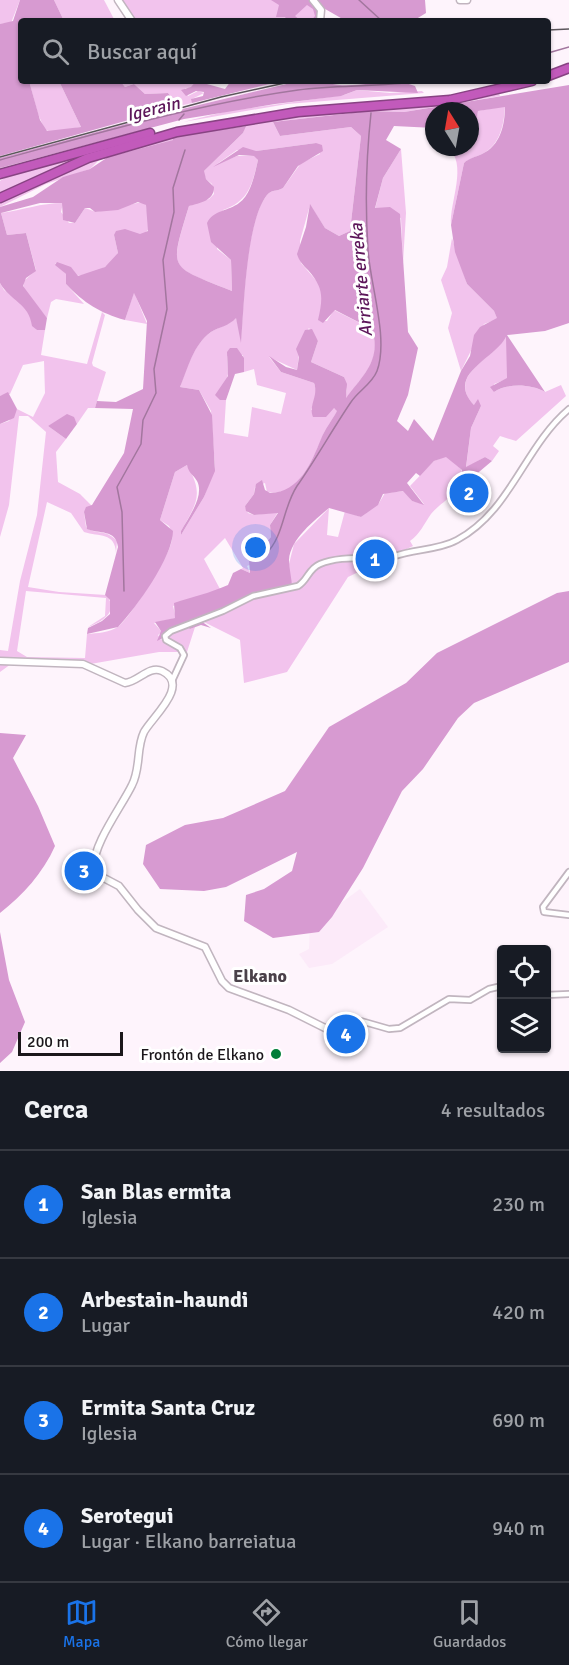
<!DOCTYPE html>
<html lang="es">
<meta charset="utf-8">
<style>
:root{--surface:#171b24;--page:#242831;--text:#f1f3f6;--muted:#9ea1a6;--line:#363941;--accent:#1a73e8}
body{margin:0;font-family:Signika,sans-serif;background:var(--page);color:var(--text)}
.controls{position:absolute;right:18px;bottom:18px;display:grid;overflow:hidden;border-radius:6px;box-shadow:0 2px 4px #0004}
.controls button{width:54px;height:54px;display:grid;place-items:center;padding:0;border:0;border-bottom:2px solid var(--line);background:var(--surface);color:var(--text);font:30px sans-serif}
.compass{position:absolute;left:425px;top:102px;width:54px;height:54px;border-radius:50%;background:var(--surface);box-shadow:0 2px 4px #0004;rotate:349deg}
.scale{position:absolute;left:18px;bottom:15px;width:105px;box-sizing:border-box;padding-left:6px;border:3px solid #1b171b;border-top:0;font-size:16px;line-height:21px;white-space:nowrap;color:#1b171b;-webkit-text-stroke:4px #fff;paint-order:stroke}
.you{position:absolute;left:256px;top:548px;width:21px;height:21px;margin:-15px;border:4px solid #fff;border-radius:50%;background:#1a73e8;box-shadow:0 0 0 9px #1a73e833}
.badge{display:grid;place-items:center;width:39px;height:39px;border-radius:50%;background:var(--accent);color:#fff;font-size:20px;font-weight:700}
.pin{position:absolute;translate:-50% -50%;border:3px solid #fff;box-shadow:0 2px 6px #0006}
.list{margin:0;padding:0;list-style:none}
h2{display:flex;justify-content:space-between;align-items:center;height:78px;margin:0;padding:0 24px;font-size:26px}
h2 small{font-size:20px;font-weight:400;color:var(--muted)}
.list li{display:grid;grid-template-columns:39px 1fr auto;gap:18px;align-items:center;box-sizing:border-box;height:108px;padding:0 24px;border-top:2px solid var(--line)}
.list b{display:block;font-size:22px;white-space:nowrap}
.list p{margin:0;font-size:20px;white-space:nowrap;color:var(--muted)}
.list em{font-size:20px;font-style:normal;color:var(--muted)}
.icon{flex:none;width:33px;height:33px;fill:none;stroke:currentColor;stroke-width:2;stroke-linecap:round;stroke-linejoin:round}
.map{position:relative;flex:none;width:569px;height:1071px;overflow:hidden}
.search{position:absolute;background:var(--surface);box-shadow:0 2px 4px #0004;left:18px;right:18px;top:18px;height:66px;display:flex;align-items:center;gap:15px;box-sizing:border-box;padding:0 21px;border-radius:6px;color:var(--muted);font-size:22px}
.sheet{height:510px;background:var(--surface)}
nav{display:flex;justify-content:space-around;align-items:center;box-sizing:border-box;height:84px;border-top:2px solid var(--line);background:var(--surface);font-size:16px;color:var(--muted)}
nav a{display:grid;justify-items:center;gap:3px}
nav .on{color:var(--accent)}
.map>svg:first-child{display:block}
.built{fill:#fceaf9}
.green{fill:#f2c3ed;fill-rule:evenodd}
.forest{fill:#d79ad1;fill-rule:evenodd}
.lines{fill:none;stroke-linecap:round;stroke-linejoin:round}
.stream{stroke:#a2769e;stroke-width:1.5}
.street-casing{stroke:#c1b5bf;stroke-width:8}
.secondary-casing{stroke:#c1b5bf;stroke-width:9}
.highway-casing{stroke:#884383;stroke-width:11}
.street{stroke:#fff;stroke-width:4.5}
.secondary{stroke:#fff;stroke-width:6}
.highway{stroke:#c25abb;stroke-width:8}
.rail{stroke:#5c565c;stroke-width:1.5}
.poi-dot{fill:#007f39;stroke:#fff;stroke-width:2}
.labels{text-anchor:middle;stroke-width:6;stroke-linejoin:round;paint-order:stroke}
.poi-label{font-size:16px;fill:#1b171b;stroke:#fff;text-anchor:end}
.water-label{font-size:18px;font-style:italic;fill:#5d165a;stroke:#fff}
.neighbourhood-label{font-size:18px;font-weight:bold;fill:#4a4149;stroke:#fff}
</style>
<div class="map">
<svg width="569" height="1071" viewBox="0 0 569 1071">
<rect width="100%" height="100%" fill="#fef4fc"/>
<g class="built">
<path d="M282 81H299L174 111 0 158 2 155 195 102Z"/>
<path d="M360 889 388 927 332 964 309 968 299 954 309 949 310 926Z"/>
</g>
<g class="green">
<path d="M0 0H20L11 23 0 24Z"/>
<path d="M54 0H104L115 21H64Z"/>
<path d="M116 0H313L320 21H126Z"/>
<path d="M29 81H59L81 127 52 132 45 130 38 114Z"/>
<path d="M120 81H196L191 88H185L188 96 198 91 204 93 192 99V103L179 106 168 93 145 94 134 84 125 87Z"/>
<path d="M357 90 390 93 422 91 424 93 287 104 183 122 228 111 344 95Z"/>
<path d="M499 94 500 96 404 112 369 111 273 122 280 136 351 127 361 136 350 231 339 236 325 228 310 205 300 241 301 263 321 286 323 300 319 321H327L334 310 372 329C383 362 361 376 345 400L347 390 344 377 311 362 318 341 309 328 301 339 297 370 269 357 281 372 314 383 317 393 311 410 334 408 338 410C332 420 325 429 321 440 311 462 298 498 267 492L265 483 255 487 254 494 245 506 248 513 254 515 278 512 270 525 271 537 259 550 261 560 247 566 250 573 241 569 243 568 225 538 204 559 220 589 173 606 176 618 154 623 162 632 158 635 161 640 168 633 186 625 190 629 195 627 187 652H159L79 666 11 664 0 672V650L8 651 20 581 37 515 46 432 28 416H19L9 505 0 537V424L9 421 17 409 33 417 45 393 44 361 23 365 10 394 0 396V283L4 290 25 306 37 330H45L41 355 87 364 102 312 105 315 92 363 93 366 106 372 95 408H88L77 424 75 420 48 426 66 439 56 452 58 482 80 494 92 506 84 512 86 527C97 536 105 528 117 541L116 553C115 532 99 537 84 532L71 513 47 502 28 587 59 592 106 595C120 611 102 622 88 627L105 616 106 598 26 591 17 651 27 657 85 658 87 634C97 633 110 633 119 626 131 616 171 555 172 539 173 535 171 530 169 526L160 520 175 472 187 465C204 494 197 503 181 531V535L204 497 215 467 211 411 199 390 180 387C187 368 193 345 211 332 220 326 229 326 236 317L241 338C244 304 246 220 267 195 272 189 276 192 283 188L301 163 320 154 316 143 256 151 237 150 217 164 237 156H256L258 160C252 185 249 201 223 210L217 249 231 260 232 291C168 265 169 273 189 206L209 199 214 194 212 184 206 179 203 172 243 133 245 126 187 134 276 118 457 102ZM243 355 244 372 254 369 257 385 286 393 281 414 252 407 248 437 224 433 226 400H222L228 374 227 356Z"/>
<path d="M505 106C504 125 500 145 482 154 476 157 470 158 464 163L451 225C449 203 469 163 447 147H470V136L474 138 478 111Z"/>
<path d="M172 137 174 140 99 160 90 169 46 184 0 207V202L94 159Z"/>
<path d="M119 143 51 170 0 195V181L10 174Z"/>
<path d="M401 149 406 213 403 263 401 218 375 209 383 178Z"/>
<path d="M142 202 146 205 150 228 144 234 114 235 118 253C111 268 92 274 76 276L73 270 55 263 66 274V284L84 304 56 299 51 302 47 318 23 289 24 281 36 270 26 233 7 235 1 213C23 210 41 203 63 203L61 212 69 223H75L85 208 96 212Z"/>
<path d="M452 238 467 284 494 311 498 319 484 324 461 371 448 328 452 313 441 280 447 267Z"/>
<path d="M134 292 147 324 125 320Z"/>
<path d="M507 335V379L494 384V392C506 383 532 384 545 392L561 385 566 396 516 441 500 436 493 446 499 451 492 461 485 457 466 468 471 428 481 406 474 405C445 374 495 359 507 335Z"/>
<path d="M446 456 461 469C468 490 442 500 431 514 424 524 420 534 410 541L413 546 348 577 287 672 244 683 240 640 200 620 289 564 294 544 329 508 327 535 338 537 345 511 361 517 379 503 385 493 404 491 412 501 424 504 410 486 434 461Z"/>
</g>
<g class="forest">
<path d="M20 0H54L64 21H21V40L18 41 21 81H29L40 120 47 131 81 127 59 81H120L125 87 134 84 145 94 168 93 179 106 0 156V24L13 21Z"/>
<path d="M271 0H425L426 13 413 21H346L320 6V21H311L315 16 313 9 307 5 295 16 301 21H288L285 17H276L279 5Z"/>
<path d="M196 81 225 89 231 81H282L192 103 191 99 203 96 204 92 196 91 186 96 181 90 191 87Z"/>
<path d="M299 81H330L328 83C357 91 385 75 415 86L418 93 357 90 341 96 275 104 184 119 0 168V158L174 111Z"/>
<path d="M569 85V323L545 331 507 335 545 392C532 384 506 383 494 392L490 387 507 378 506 337C494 360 445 374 474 405L478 399 481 406 471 428 466 467 485 457 492 461 454 493 462 478V470L446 457 434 461 420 476 416 473 407 483 424 505 412 501 403 491 383 494 378 505 361 517 329 508C315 520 290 539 289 560 289 569 292 579 292 588L253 596 201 621 211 628 201 625 190 629 186 626 157 641 161 631 155 622 175 618 174 603C192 597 210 593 228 585L233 573 241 569 250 573 249 561 261 560 259 550 271 537 270 525 278 513 254 515 246 511 245 506 254 494 256 484 262 480 265 490 270 493C300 492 311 463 321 439 325 429 332 420 337 411L334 408 326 417H313C308 405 319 396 314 383L281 372 269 356 286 367 297 370 299 357 296 349 305 330 312 329 318 341 311 362 344 377 347 384 346 398C362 376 382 361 372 329L335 310 323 323 318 320C323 298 324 288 308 270 303 265 299 261 297 254L306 227 310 204 325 228 339 236 350 231 361 136 351 127 280 136 273 122 369 111 404 112ZM505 107C505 125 500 146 482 154 476 157 469 158 464 163L451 225 455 252 467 284 494 311 497 318 480 327 474 335 470 356 461 371 433 441 414 419 408 431 397 421 408 395 418 348 408 332 400 214 390 207 375 208 383 178 401 149 386 140 394 126 434 128V111H470V136L474 138 478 111Z"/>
<path d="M246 126 243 133 204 171 206 179 214 187C214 201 200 203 189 206 169 272 168 265 232 291L231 260 211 242 207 223C213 210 229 211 239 203 251 195 255 173 258 160L254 156 239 155 213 167 243 147 256 151 316 143 322 145 323 151 298 166 283 188C276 192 272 189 267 195 246 221 244 309 241 343L236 318C229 326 219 327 211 332 193 345 188 368 180 387L199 390 212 415 215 471 204 497 181 535V531C188 518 205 496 197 481 193 474 189 474 187 465L175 472 160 520 173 531C173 557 136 608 118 627L87 634 88 628 102 621 110 614V600L105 595 118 547C116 529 99 534 87 529L84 512 86 507 92 505 124 453 133 409 95 408 97 401 116 402 143 389 147 321 134 293 125 320C100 313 84 303 66 284V274L55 265 57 262 71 267 78 276 105 267 118 253 114 235 116 231 125 229 140 234 148 231 146 205 138 202 118 210 95 212 90 208H85L75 223 63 220 62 203H40L1 213 7 235 26 233 36 271 26 278 23 286 47 318 45 330H37L32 326C29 303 10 301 0 283V207L33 197 63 177 90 169 108 157 173 140 172 137Z"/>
<path d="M230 348H237L244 358V372L235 374 226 400H220L215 395 228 376 227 352Z"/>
<path d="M8 392 17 409 14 418 0 424V396Z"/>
<path d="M67 414 74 417 77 424 66 439 48 426Z"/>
<path d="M569 591V662L474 703 458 718 423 769 402 791 363 868 332 917 319 932 273 938 244 921 246 895 264 889 292 871 297 852 226 887 204 891 160 889 143 864 146 845 185 825 223 818 285 791 329 727 406 683 437 653 557 593Z"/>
<path d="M0 733 26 735 13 758 38 806 55 846C43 873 23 895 0 913Z"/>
<path d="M0 932 9 980 25 1022 12 1052 0 1063Z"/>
</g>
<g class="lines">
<g class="stream">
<path d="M359 0 382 21"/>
<path d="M548 53 569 47"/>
<path d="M428 81H430"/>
<path d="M179 120 184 114"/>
<path d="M0 160C98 133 197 104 298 90 339 85 381 87 421 81"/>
<path d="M265 555C285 535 282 509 297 486 316 459 332 430 351 402 358 391 372 384 377 371 389 339 370 284 368 250 365 204 366 159 371 113"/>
<path d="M124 591 122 512 117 487 141 444 143 420 156 393 154 369 167 309 163 260 174 212 173 188 185 150"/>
</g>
<defs>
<g id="street">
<path d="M172 681 184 655 180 648 166 640 165 636 171 631 223 611 253 596 298 586C308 580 308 569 320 564 332 559 351 557 365 559 370 560 373 564 378 563 383 563 390 558 395 556 414 549 439 550 457 540 511 511 524 447 569 409"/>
<path d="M569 872 543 907 544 912 569 915"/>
<path d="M546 995 569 994"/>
<path d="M333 1032 361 1021 389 1029 400 1028 449 999 470 1000 489 989 502 986"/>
</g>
<g id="secondary">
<path d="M118 0 132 21"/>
<path d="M313 0 321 10 320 21"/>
<path d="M460 0H467"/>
<path d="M0 661 83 664 125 683C138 682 149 665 162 671 191 685 152 717 144 732 136 748 141 768 132 785 122 806 92 845 94 868L102 877 119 886 138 910 156 928 205 947 222 981 229 988 289 1010 333 1032"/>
</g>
<g id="highway">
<path d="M548 76 569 68"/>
<path d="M0 174 150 133"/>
<path d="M0 198 88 158 177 132 298 112 450 100 532 81"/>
</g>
</defs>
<use href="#street" class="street-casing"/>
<use href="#secondary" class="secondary-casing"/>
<use href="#highway" class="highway-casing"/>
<use href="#street" class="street"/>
<use href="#secondary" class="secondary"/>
<use href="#highway" class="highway"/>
<g class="rail">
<path d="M548 30 569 29"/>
<path d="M0 157 221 97 294 81"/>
</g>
</g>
<circle class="poi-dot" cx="276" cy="1054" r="6"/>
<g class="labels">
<g class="poi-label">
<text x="264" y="1060">Frontón de Elkano</text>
</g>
<g class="water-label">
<text transform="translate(153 109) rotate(-14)" y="6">Igerain</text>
<text transform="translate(361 280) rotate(-95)" y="6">Arriarte erreka</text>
</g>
<g class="neighbourhood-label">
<text x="260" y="982">Elkano</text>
</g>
</g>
</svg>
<div class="controls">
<button><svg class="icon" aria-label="locate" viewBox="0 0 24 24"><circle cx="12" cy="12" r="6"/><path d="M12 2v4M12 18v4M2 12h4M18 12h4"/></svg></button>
<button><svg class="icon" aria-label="layers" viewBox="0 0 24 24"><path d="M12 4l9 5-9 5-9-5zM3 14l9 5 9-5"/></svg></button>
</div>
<svg class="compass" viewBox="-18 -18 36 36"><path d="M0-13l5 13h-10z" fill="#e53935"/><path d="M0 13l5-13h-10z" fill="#9ea1a6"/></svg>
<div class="scale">200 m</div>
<div class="you"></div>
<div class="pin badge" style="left:375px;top:559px">1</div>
<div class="pin badge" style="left:469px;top:493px">2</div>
<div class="pin badge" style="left:84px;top:871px">3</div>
<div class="pin badge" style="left:346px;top:1034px">4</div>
<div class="search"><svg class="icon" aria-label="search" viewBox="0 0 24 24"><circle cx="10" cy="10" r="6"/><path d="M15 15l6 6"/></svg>Buscar aquí</div>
</div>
<section class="sheet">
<h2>Cerca<small>4 resultados</small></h2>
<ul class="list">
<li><span class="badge">1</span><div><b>San Blas ermita</b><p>Iglesia</p></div><em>230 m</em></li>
<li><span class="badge">2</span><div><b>Arbestain-haundi</b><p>Lugar</p></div><em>420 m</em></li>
<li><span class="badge">3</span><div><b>Ermita Santa Cruz</b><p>Iglesia</p></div><em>690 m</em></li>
<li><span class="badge">4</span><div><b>Serotegui</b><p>Lugar · Elkano barreiatua</p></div><em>940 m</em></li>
</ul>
</section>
<nav>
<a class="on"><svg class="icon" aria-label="map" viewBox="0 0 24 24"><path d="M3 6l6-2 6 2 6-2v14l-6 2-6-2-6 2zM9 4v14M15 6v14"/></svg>Mapa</a>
<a><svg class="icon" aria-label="directions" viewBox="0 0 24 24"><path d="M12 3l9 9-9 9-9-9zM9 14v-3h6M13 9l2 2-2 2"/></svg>Cómo llegar</a>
<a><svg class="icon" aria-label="saved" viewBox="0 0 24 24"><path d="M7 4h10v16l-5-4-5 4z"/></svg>Guardados</a>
</nav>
